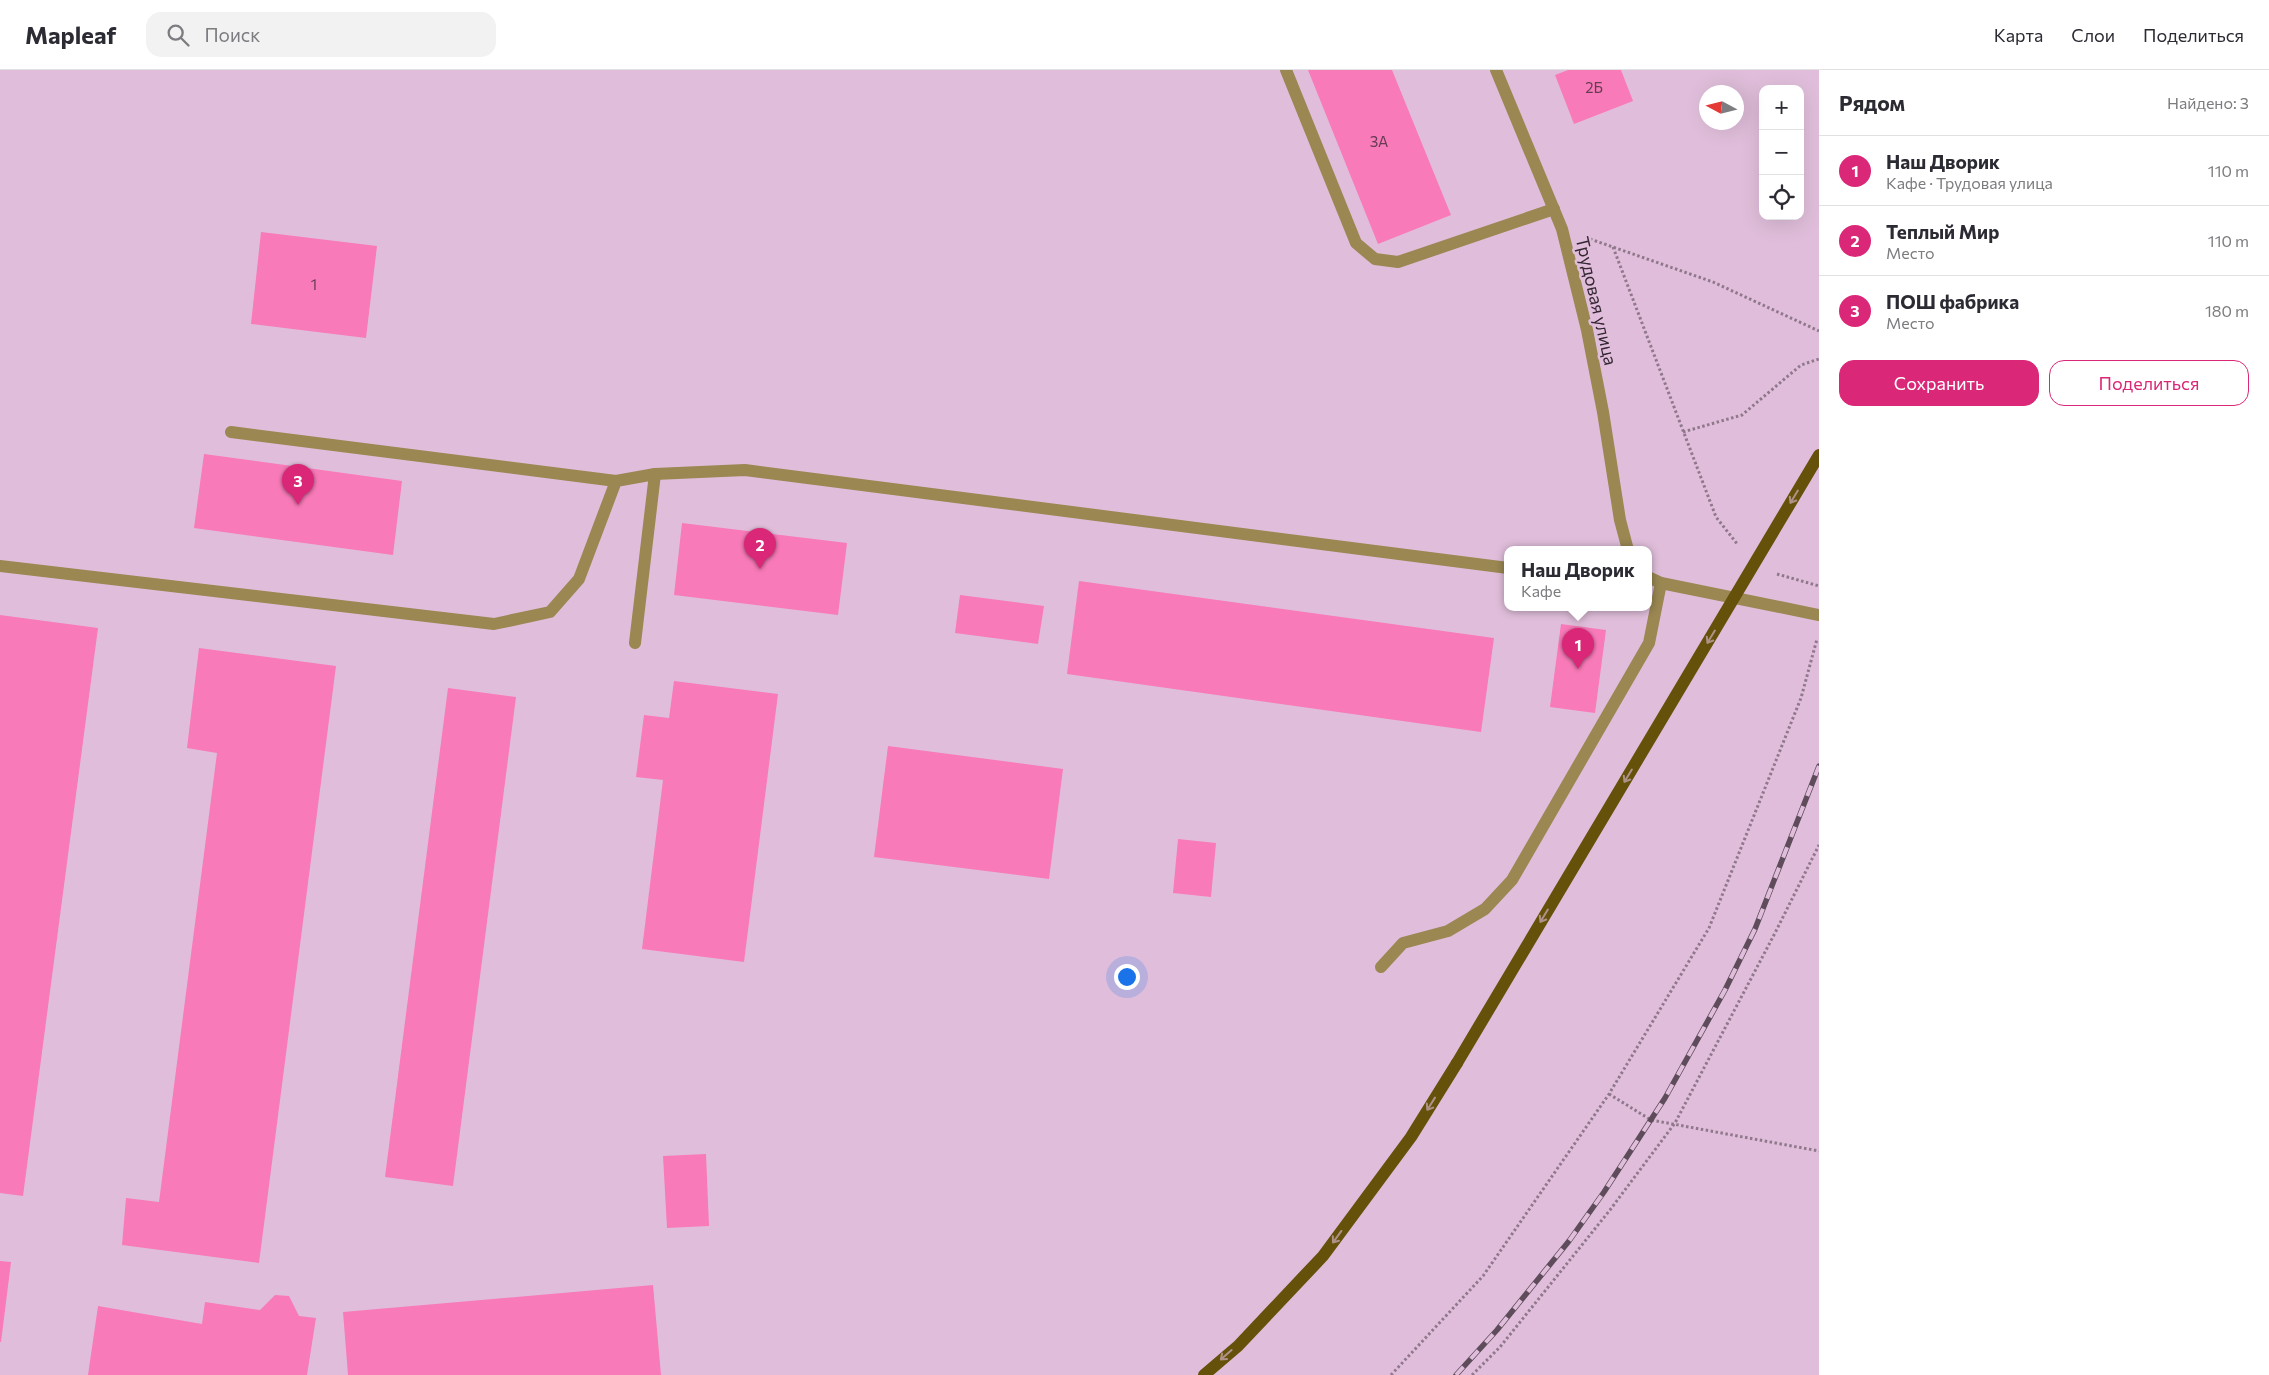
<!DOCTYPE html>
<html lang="ru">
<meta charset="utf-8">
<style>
:root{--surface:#fff;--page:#f2f2f3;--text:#2b2b33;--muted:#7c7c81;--line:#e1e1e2;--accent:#db2777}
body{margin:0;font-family:Commissioner,sans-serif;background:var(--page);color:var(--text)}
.controls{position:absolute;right:15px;top:15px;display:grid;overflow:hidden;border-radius:10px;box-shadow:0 5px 20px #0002}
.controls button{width:45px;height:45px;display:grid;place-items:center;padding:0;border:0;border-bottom:1px solid var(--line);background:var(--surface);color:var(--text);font:25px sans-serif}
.compass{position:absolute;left:1699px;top:15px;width:45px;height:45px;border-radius:50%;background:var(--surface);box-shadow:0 5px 20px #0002;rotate:277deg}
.you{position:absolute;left:1126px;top:906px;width:18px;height:18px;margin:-12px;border:4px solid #fff;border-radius:50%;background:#1a73e8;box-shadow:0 0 0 8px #1a73e833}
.badge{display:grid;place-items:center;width:32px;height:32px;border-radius:50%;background:var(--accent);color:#fff;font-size:16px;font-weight:700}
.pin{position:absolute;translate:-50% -41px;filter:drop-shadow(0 1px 2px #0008)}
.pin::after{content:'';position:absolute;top:26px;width:18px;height:15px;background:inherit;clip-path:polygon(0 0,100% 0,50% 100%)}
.popup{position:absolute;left:1504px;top:476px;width:148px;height:65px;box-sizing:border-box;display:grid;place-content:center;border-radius:10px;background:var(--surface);filter:drop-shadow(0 1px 4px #0005);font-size:16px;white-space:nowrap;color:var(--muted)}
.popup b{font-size:19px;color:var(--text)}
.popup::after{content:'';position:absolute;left:50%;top:100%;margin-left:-10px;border:10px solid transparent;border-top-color:var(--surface)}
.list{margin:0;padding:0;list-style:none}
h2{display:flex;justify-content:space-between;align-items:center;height:65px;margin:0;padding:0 20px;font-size:21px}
h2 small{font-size:16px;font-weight:400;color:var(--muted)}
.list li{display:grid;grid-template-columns:32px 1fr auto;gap:15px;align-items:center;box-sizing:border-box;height:70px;padding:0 20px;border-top:1px solid var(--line)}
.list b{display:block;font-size:19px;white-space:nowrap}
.list p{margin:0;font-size:16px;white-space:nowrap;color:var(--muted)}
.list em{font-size:16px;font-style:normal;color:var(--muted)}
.actions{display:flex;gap:10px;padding:15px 20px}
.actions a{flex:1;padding:11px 0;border:1px solid var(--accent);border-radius:15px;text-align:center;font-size:18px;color:var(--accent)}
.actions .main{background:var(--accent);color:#fff}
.icon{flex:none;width:28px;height:28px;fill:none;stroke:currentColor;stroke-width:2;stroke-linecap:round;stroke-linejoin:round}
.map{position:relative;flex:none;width:1819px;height:1305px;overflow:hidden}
header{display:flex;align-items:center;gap:30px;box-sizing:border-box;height:70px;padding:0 25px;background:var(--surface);border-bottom:1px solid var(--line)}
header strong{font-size:24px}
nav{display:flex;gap:28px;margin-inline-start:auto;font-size:18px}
.search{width:350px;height:45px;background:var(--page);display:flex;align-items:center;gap:12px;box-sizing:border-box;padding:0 18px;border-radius:15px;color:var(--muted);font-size:19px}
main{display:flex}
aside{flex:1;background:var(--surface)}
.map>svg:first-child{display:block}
.building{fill:#f87ab8}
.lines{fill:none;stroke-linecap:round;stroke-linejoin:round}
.path{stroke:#90788c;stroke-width:3;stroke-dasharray:2.5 2.5;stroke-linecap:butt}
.service{stroke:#9a8752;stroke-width:12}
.minor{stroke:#9a8752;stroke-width:12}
.primary{stroke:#65510a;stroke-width:12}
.rail-casing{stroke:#5e4c5b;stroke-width:5.5}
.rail{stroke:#e0bedb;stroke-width:4;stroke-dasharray:11;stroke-linecap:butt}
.primary-bridge{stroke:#65510a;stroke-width:12}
.oneway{stroke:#af9287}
.labels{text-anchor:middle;stroke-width:5;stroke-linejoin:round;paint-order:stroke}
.number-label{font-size:15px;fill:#653c54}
.street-label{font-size:18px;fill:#342732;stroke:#e0bedb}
</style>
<header>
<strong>Mapleaf</strong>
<div class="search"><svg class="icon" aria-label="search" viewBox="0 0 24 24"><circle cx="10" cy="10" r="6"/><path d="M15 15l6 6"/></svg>Поиск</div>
<nav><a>Карта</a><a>Слои</a><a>Поделиться</a></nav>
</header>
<main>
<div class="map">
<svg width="1819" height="1305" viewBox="0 0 1819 1305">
<rect width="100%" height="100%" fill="#e0bedb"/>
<g class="building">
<path d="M1308 0H1392L1451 145 1378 174Z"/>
<path d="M1568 0H1621L1633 31 1574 54 1555 5Z"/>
<path d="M261 162 377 176 366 268 251 254Z"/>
<path d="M204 384 402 411 393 485 194 458Z"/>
<path d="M682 453 847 473 838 545 674 525Z"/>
<path d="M1079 511 1494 568 1481 662 1067 604Z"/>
<path d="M960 525 1044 536 1038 574 955 563Z"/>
<path d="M0 545 98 558 23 1126 0 1123Z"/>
<path d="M1561 554 1606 560 1595 643 1550 637Z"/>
<path d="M199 578 336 596 259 1193 122 1175 126 1128 159 1132 217 683 187 678Z"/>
<path d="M674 611 778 624 744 892 642 879 663 710 636 707 644 645 669 648Z"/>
<path d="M448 618 516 627 453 1116 385 1107Z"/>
<path d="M888 676 1063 699 1049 809 874 787Z"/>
<path d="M1178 769 1216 773 1211 827 1173 823Z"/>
<path d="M706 1084 709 1156 667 1158 663 1086Z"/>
<path d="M0 1191 11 1192 1 1272H0Z"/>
<path d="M653 1215 661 1305H348L343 1242Z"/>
<path d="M275 1225 289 1226 299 1246 316 1248 307 1305H88L98 1236 202 1254 205 1232 260 1240Z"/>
</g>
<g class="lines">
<g class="path">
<path d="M1590 169 1713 212 1819 261"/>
<path d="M1613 177 1716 447 1738 475"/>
<path d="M1683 362 1742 345 1801 295 1819 289"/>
<path d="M1777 504 1819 516"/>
<path d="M1609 1024 1651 1050 1819 1081"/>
<path d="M1391 1305 1483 1206 1609 1024 1709 858 1801 628 1817 569"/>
<path d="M1472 1305 1500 1277 1610 1140 1675 1053 1775 863 1819 775"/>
</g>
<g class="service">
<path d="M1286 0 1356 173 1375 189 1398 192 1554 139"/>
<path d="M231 362 616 411"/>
<path d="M0 496 494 554 550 542 579 509 616 411 655 404 745 400 1508 498"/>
<path d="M635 573 655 404"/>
<path d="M1381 897 1403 873 1448 861 1485 839 1512 810 1649 573 1661 513"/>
</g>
<g class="minor">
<path d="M1496 0 1562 159 1587 260 1603 342 1620 450 1628 480"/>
<path d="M1648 507 1661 513 1819 545"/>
</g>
<path class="primary" d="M1204 1305 1238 1276 1323 1186 1411 1067 1457 993"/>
<defs>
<path id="rail" d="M1456 1305 1497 1260 1569 1171 1604 1122 1665 1028 1725 920 1755 859 1819 696"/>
</defs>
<use href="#rail" class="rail-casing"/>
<use href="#rail" class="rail"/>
<path class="primary-bridge" d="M1457 993 1819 385"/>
</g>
<defs><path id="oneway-shaft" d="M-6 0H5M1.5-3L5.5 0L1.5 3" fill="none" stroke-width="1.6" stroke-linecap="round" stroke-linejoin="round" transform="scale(1.25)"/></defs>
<g class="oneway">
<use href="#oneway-shaft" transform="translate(1794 427) rotate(121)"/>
<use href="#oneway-shaft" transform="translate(1711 567) rotate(121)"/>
<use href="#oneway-shaft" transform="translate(1628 706) rotate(121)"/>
<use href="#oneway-shaft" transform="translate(1544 846) rotate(121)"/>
<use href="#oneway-shaft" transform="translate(1431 1034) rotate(122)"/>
<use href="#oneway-shaft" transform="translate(1337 1167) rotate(126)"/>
<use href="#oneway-shaft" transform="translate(1226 1285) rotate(139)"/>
</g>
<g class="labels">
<g class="number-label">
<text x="1594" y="23">2Б</text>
<text x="1379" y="77">3А</text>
<text x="314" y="220">1</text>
</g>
<g class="street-label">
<text transform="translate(1596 231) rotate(77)" y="6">Трудовая улица</text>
</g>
</g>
</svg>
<div class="controls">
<button>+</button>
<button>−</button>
<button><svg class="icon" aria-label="locate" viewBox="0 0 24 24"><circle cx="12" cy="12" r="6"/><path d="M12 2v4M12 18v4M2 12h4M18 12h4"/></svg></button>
</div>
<svg class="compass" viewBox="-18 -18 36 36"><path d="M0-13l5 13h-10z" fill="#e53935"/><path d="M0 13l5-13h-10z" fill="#7c7c81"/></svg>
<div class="you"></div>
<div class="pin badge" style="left:1578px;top:599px">1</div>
<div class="popup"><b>Наш Дворик</b>Кафе</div>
<div class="pin badge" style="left:760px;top:499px">2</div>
<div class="pin badge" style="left:298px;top:435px">3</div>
</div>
<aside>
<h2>Рядом<small>Найдено: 3</small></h2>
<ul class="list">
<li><span class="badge">1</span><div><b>Наш Дворик</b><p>Кафе · Трудовая улица</p></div><em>110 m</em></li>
<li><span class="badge">2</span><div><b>Теплый Мир</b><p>Место</p></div><em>110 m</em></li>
<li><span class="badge">3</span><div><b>ПОШ фабрика</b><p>Место</p></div><em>180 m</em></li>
</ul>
<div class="actions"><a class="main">Сохранить</a><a>Поделиться</a></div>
</aside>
</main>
